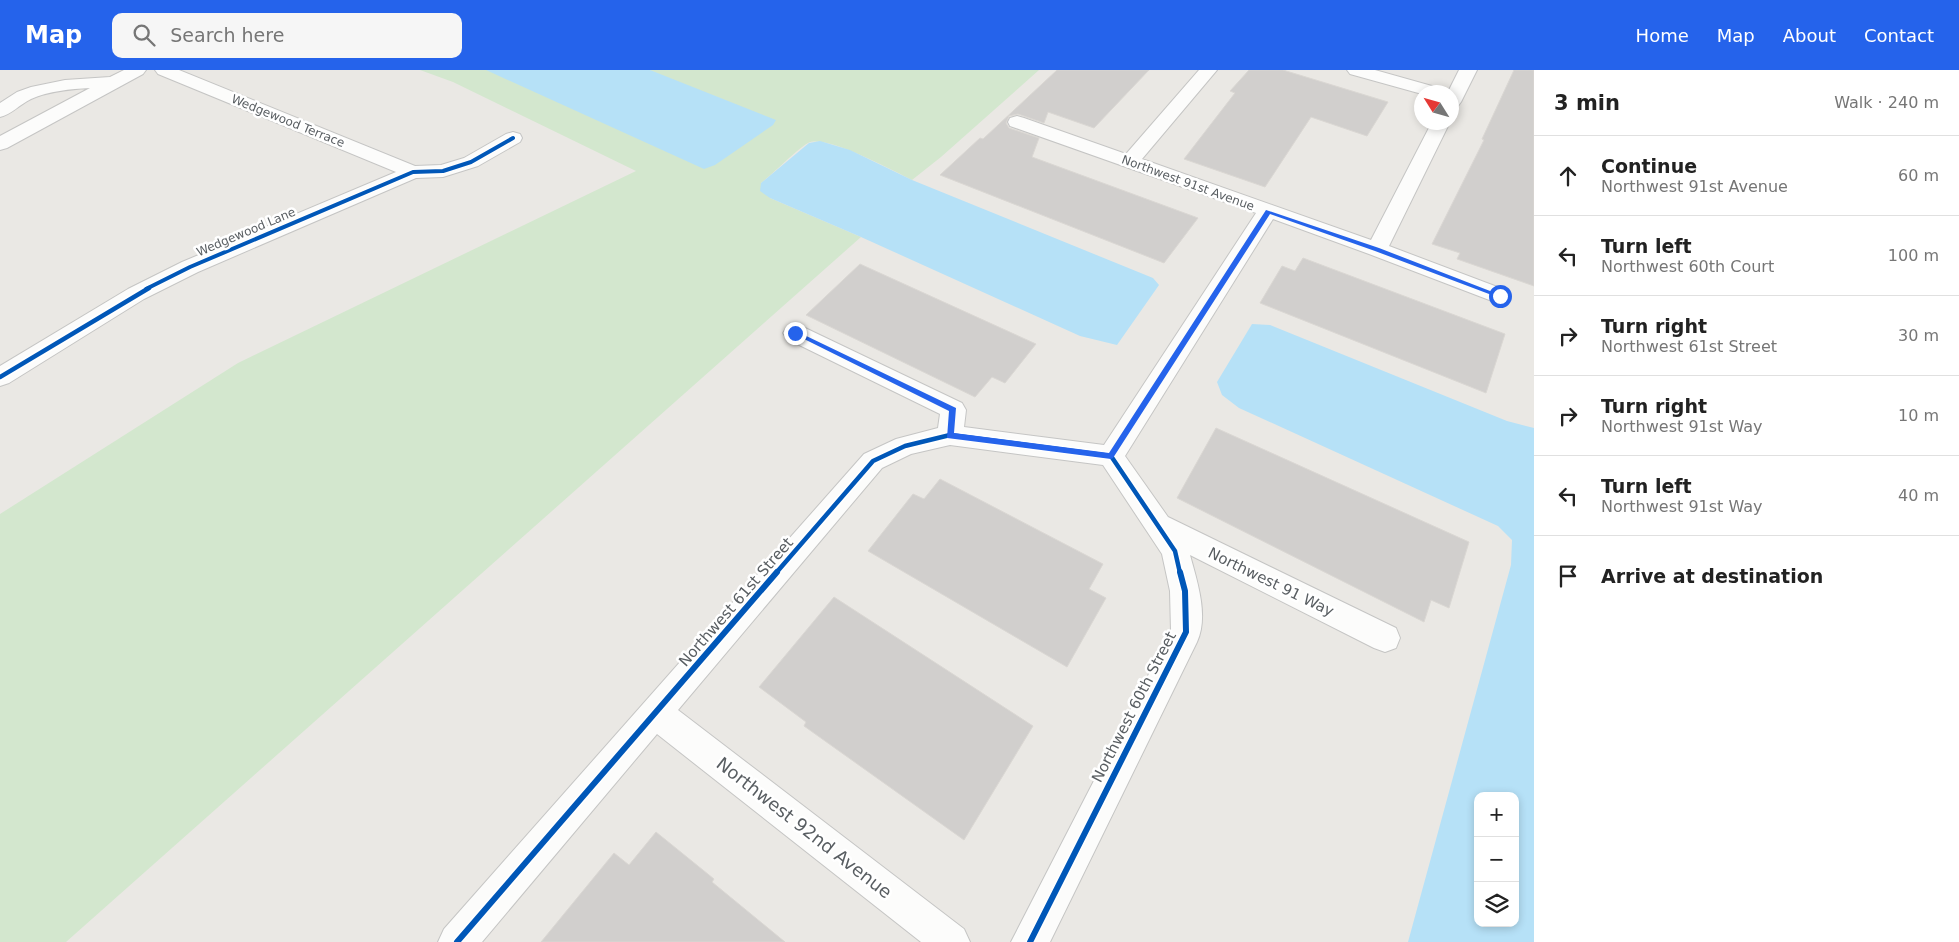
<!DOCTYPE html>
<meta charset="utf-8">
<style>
:root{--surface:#fff;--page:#f6f6f6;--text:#222;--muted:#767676;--line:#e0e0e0;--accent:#2563eb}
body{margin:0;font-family:"DejaVu Sans",sans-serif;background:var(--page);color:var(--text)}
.controls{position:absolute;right:15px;bottom:15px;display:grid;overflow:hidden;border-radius:10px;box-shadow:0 2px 8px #0003}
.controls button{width:45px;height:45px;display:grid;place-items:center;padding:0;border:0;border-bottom:1px solid var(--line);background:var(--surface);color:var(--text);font:25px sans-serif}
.compass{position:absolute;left:1414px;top:15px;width:45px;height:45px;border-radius:50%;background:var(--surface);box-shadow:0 2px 8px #0003;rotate:307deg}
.stop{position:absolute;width:15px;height:15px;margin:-11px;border:4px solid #2563eb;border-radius:50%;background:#fff}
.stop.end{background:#2563eb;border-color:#fff;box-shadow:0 1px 5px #0008}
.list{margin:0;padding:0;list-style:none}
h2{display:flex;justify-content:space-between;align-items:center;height:65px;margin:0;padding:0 20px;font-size:21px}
h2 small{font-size:16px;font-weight:400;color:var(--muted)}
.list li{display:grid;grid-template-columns:32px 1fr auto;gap:15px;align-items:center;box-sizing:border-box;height:80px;padding:0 20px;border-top:1px solid var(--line)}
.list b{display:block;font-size:19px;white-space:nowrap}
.list p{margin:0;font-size:16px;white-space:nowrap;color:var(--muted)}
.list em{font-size:16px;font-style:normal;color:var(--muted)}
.icon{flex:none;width:28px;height:28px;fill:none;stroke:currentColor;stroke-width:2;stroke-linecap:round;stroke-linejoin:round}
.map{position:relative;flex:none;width:1534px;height:872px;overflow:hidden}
header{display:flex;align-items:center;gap:30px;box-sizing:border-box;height:70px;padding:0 25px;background:var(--accent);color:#fff}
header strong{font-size:24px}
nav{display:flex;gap:28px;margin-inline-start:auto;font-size:18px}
.search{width:350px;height:45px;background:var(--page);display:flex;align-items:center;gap:12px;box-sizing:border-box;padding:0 18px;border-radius:10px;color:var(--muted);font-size:19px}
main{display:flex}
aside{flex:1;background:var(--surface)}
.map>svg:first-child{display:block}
.green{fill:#d3e7ce}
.water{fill:#b6e1f7;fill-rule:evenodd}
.building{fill:#d1cfcd;stroke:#dad7d3}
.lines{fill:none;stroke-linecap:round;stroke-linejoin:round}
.minor-casing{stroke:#c5c5c4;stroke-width:2}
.minor{fill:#fcfcfb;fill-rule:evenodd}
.cycleway-far2-casing{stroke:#fff;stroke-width:6}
.cycleway-far1-casing{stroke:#fff;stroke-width:8}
.cycleway-casing{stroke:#fff;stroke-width:9}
.cycleway-far2{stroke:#0057b8;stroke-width:4}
.cycleway-far1{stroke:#0057b8;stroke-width:4.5}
.cycleway{stroke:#0057b8;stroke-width:6}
.route{fill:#2563eb}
.labels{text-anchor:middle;stroke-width:5;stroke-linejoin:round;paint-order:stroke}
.far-street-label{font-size:12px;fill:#595e62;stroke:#fff}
.street-label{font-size:15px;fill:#595e62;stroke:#fff}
.near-street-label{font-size:18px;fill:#595e62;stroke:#fff}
</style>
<header>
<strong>Map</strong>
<div class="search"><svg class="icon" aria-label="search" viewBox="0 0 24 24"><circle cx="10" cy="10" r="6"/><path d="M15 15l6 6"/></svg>Search here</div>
<nav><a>Home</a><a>Map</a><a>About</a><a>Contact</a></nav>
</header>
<main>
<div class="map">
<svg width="1534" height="872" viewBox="0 0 1534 872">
<rect width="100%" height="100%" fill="#eae8e4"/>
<path class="green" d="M420 0H1039L941 87 912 110C893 101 826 64 808 73 797 79 773 104 761 113L770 128 861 167 66 872H0V444L238 293 636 101 453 12Z"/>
<g class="water">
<path d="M486 0H650L776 50 773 55 715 95 704 99Z"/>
<path d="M820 71 850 80 912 110 1153 208 1159 215 1117 275 1080 266 861 167 770 128 760 121 761 113 809 73Z"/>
<path d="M1252 254 1270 255 1507 351 1534 358V872H1408L1511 495 1512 470 1498 456 1239 338 1222 325 1217 312ZM1478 726H1515V853H1478Z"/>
</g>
<g class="building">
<path d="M1057 0H1149L1094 58 1048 42 1044 53 1018 44 1009 46 1006 53 1009 58 1039 68 1032 87 1198 148 1164 193 940 105 980 68 983 69Z"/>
<path d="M1249 0H1283L1388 32 1367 66 1311 47 1265 117 1184 89 1235 23 1230 21Z"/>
<path d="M1514 0H1534V216L1457 189 1460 183 1432 174 1484 70 1482 69Z"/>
<path d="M1303 188 1505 264 1486 323 1260 233 1282 196 1295 201Z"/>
<path d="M860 194 1036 274 1005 313 992 307 975 327 806 245Z"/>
<path d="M1216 358 1469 472 1449 538 1431 530 1424 552 1177 428Z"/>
<path d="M940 409 1103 494 1089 519 1106 528 1067 597 868 481 913 424 924 429Z"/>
<path d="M834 527 1033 656 964 770 804 656 806 652 759 617Z"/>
<path d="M656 762 714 809 712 812 785 872H541L614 783 629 795Z"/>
</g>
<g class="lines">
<defs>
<g id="minor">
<path d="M124 0H146L143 4 7 78 0 80V66L90 18C70 19 49 21 31 29 20 34 11 45 0 47V33L17 22 31 17 65 10 110 7Z"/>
<path d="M155 0H179L415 96 441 95 464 88 506 64 513 62 520 64 522 68 520 72 478 96 443 107 416 108 198 202 144 229 9 313 0 316V296L128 219 182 192 396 102 158 4Z"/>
<path d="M1199 0H1217L1142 89 1371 170 1432 52H1450L1389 176 1508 221 1511 226 1508 231 1500 233 1492 231 1369 184 1273 149 1125 386 1168 447 1396 558 1400 568 1396 578 1385 582 1374 578 1190 485C1197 511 1209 546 1197 572L1050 872H1011L1171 561 1170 521 1162 484 1103 395 950 375 911 384 882 398 678 640 964 859 970 872H921L657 664 482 872H438L444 859 864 384 896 369 938 358 940 344 787 269 783 263 787 257 795 255 803 257 962 333 966 340 964 357 1104 375 1256 143 1010 56 1008 52 1010 48 1017 46 1024 48 1126 84Z"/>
<path d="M1347 0H1375L1439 18 1442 22H1422V24L1350 4Z"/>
<path d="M1459 0H1477L1461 32 1458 36 1452 37V22H1448Z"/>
</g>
</defs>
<use href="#minor" class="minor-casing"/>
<use href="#minor" class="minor"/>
<defs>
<path id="cycleway-far2" d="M146 219 190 197 413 102 443 101 471 92 513 68"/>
<g id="cycleway-far1">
<path d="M0 307 149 218"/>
<path d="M776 503 873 391 905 376 950 365 1111 386 1175 481 1180 503"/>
</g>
<g id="cycleway">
<path d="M457 872 777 502"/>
<path d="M1030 872 1186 562 1185 521 1180 502"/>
</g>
</defs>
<use href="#cycleway-far2" class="cycleway-far2-casing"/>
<use href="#cycleway-far1" class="cycleway-far1-casing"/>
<use href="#cycleway" class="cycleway-casing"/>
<use href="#cycleway-far2" class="cycleway-far2"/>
<use href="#cycleway-far1" class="cycleway-far1"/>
<use href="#cycleway" class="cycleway"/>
</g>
<path class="route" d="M1266 140 1379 178 1503 226 1497 227 1375 181 1270 144 1113 388 1111 389 947 368 949 341 792 263 798 262 956 338 954 363 1109 383Z"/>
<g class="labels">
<g class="far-street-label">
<text transform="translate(288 51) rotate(22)" y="4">Wedgewood Terrace</text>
<text transform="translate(1188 113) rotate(20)" y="4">Northwest 91st Avenue</text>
<text transform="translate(246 162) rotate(-23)" y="4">Wedgewood Lane</text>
</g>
<g class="street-label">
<text transform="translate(1271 512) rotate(26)" y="5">Northwest 91 Way</text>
<text transform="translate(736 532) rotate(-49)" y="5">Northwest 61st Street</text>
<text transform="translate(1134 637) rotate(-63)" y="5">Northwest 60th Street</text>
</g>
<g class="near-street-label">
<text transform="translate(804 758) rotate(38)" y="6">Northwest 92nd Avenue</text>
</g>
</g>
</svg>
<div class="controls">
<button>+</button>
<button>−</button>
<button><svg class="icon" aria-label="layers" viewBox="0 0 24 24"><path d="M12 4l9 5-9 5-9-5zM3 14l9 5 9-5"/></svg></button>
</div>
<svg class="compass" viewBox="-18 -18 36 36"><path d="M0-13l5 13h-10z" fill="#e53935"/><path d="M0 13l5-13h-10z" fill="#767676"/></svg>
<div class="stop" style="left:1500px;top:226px"></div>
<div class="stop end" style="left:795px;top:263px"></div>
</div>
<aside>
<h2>3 min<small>Walk · 240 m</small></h2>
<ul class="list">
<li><svg class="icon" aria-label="ahead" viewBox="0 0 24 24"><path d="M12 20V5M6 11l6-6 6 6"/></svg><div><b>Continue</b><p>Northwest 91st Avenue</p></div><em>60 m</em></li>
<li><svg class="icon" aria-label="left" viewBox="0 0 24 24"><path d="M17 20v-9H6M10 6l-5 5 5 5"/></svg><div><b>Turn left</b><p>Northwest 60th Court</p></div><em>100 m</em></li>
<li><svg class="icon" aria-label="right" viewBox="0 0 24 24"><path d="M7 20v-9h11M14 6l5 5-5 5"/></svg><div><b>Turn right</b><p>Northwest 61st Street</p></div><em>30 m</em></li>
<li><svg class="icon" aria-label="right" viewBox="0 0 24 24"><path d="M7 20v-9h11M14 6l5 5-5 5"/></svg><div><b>Turn right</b><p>Northwest 91st Way</p></div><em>10 m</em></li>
<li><svg class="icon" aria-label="left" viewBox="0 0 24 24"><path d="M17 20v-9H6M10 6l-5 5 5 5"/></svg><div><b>Turn left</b><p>Northwest 91st Way</p></div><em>40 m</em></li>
<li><svg class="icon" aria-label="arrive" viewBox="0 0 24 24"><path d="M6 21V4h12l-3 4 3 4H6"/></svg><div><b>Arrive at destination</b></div></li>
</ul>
</aside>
</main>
